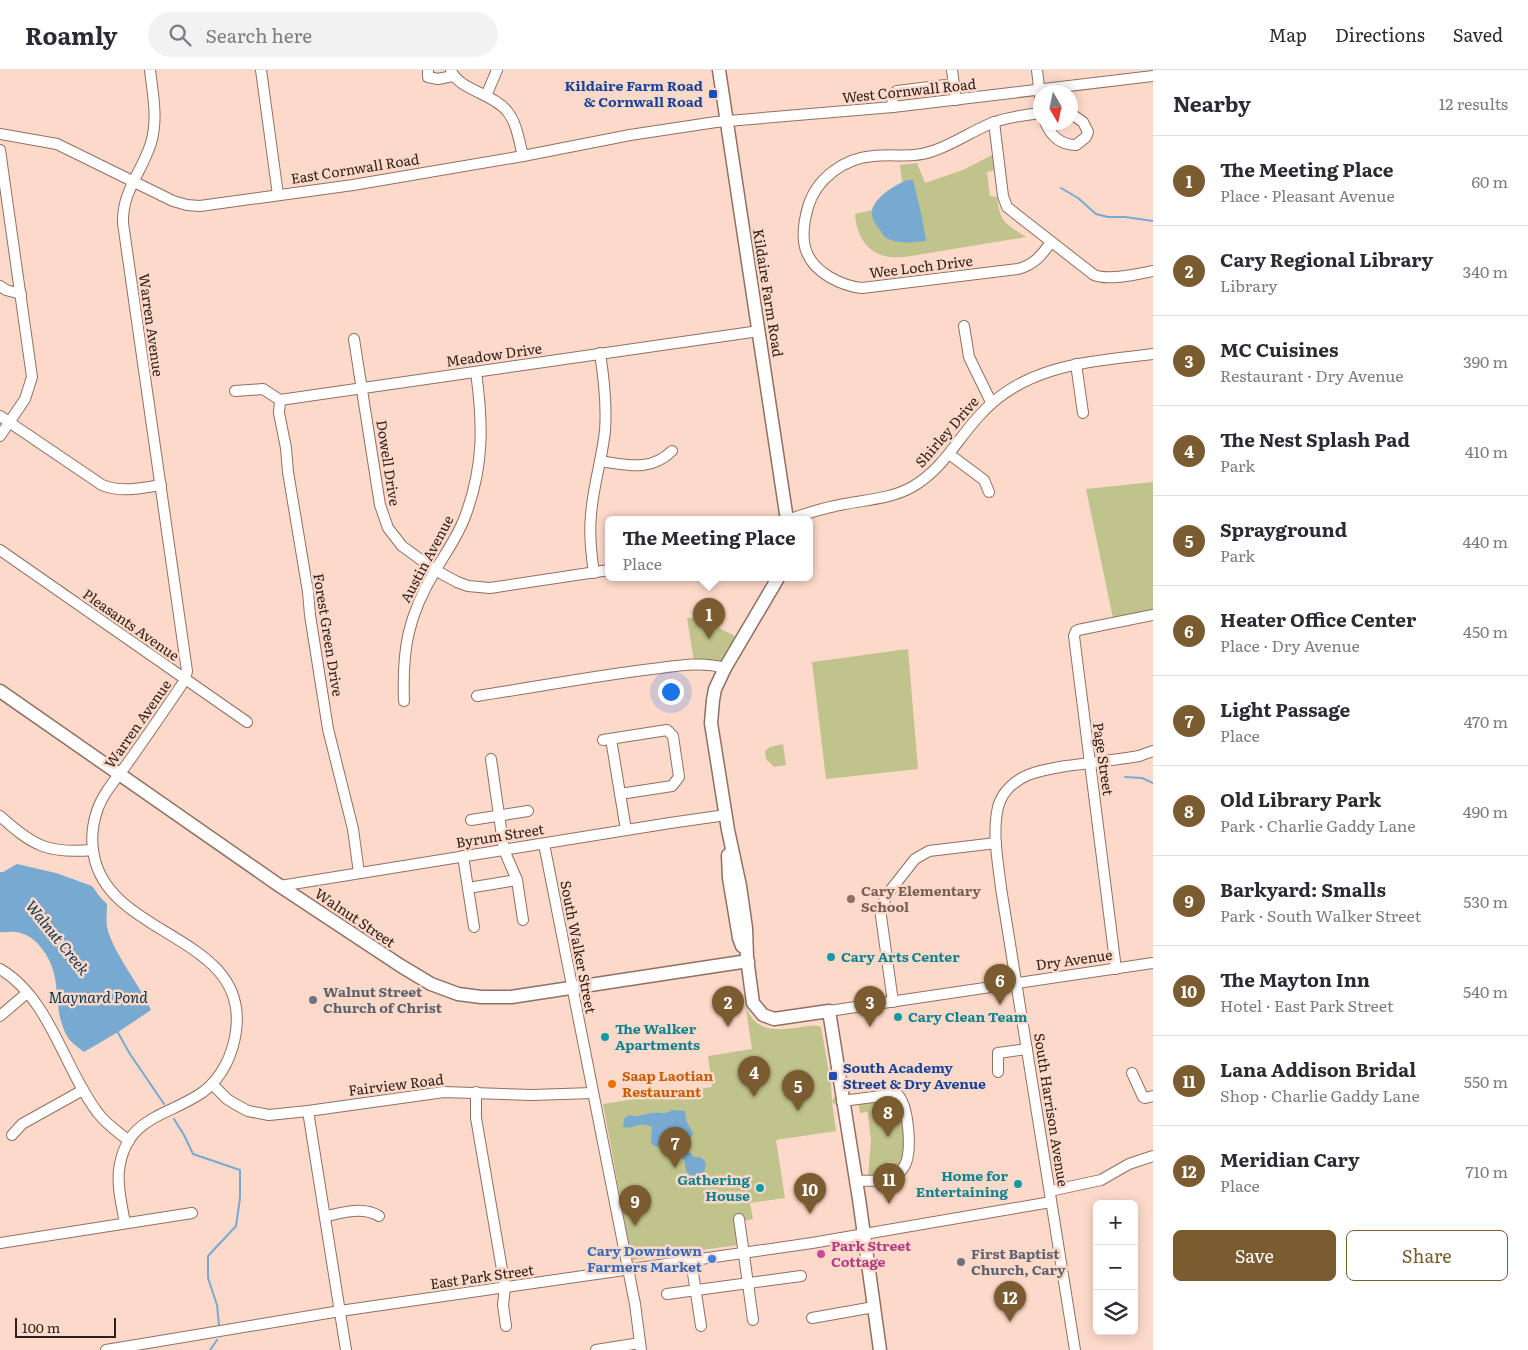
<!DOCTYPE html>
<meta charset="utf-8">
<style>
:root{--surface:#fff;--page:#f2f2f3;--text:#2b2b33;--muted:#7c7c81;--line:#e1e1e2;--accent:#7b5b30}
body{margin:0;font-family:Literata,serif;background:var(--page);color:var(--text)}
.controls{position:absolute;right:15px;bottom:15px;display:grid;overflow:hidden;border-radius:8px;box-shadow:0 2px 12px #0003}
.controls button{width:45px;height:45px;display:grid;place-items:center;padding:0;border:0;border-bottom:1px solid var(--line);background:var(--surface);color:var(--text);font:25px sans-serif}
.compass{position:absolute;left:1033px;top:15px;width:45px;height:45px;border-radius:50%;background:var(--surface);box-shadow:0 2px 12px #0003;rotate:171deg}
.scale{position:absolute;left:15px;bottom:12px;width:101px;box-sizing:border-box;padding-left:5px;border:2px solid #2d201b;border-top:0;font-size:14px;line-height:18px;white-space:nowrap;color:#2d201b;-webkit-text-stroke:4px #fdd9ca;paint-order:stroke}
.you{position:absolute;left:670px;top:621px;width:18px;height:18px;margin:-12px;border:4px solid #fff;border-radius:50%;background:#1a73e8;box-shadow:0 0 0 8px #1a73e833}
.badge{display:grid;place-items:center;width:32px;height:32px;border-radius:50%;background:var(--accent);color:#fff;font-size:16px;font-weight:700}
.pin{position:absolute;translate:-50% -41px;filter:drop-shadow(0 1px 2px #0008)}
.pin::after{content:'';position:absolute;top:26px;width:18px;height:15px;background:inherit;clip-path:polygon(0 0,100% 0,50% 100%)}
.popup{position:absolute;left:605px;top:446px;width:208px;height:65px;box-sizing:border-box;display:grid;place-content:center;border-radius:8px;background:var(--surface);filter:drop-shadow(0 1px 4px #0005);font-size:16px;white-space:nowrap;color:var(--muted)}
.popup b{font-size:19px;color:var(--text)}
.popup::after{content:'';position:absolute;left:50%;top:100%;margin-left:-10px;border:10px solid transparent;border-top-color:var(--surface)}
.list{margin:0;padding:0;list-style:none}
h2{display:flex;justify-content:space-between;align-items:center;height:65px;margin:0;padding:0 20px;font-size:21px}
h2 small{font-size:16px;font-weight:400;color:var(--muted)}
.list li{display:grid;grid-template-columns:32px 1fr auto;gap:15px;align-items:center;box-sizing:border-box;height:90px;padding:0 20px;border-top:1px solid var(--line)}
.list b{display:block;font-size:19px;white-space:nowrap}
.list p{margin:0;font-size:16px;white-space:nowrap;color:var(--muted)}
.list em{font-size:16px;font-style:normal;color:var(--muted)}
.actions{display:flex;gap:10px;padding:15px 20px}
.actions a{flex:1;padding:11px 0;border:1px solid var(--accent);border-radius:8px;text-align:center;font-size:18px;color:var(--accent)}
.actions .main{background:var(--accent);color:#fff}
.icon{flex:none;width:28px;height:28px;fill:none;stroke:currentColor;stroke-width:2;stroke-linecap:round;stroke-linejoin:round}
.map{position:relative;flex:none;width:1153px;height:1280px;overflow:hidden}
header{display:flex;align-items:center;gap:30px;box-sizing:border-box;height:70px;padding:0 25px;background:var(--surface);border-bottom:1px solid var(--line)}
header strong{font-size:24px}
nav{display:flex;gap:28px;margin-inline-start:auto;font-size:18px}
.search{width:350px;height:45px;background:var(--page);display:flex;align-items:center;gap:12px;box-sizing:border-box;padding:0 18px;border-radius:28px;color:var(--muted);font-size:19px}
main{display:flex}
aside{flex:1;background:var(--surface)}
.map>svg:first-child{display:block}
.green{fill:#c0c38c}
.water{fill:#77a9d1}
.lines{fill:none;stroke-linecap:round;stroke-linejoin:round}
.stream{stroke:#77a9d1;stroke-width:2}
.minor-casing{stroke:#907063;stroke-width:12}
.major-casing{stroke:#907063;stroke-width:15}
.minor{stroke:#fff;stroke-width:10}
.major{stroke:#fff;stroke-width:12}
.transit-dot{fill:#1a4fb4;stroke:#fdd9ca;stroke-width:2}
.education-dot{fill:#8d6e63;stroke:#fdd9ca;stroke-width:2}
.culture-dot{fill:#0f9aa8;stroke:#fdd9ca;stroke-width:2}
.worship-dot{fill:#6b7280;stroke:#fdd9ca;stroke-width:2}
.food-dot{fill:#e8710a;stroke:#fdd9ca;stroke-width:2}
.hotel-dot{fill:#d1479c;stroke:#fdd9ca;stroke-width:2}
.shop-dot{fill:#3f7fe0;stroke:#fdd9ca;stroke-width:2}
.labels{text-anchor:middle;stroke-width:5;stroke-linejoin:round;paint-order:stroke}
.transit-label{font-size:14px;font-weight:bold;fill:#164399;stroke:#fdd9ca;text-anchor:end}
.street-label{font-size:14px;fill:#2d201b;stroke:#fdd9ca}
.education-label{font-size:14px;font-weight:bold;fill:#785e54;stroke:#fdd9ca;text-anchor:start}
.culture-label{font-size:14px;font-weight:bold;fill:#0d838f;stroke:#fdd9ca;text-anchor:start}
.worship-label{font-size:14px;font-weight:bold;fill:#5b616d;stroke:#fdd9ca;text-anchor:start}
.food-label{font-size:14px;font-weight:bold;fill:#c56008;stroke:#fdd9ca;text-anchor:start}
.hotel-label{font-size:14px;font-weight:bold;fill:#b23c85;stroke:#fdd9ca;text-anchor:start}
.shop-label{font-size:14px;font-weight:bold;fill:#366cbe;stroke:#fdd9ca;text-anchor:end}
.water-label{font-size:15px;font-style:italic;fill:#0b344f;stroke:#fdd9ca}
</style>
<header>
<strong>Roamly</strong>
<div class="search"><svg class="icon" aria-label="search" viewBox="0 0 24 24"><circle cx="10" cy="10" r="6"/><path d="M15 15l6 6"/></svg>Search here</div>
<nav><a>Map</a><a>Directions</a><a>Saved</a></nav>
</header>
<main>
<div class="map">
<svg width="1153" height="1280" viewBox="0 0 1153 1280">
<rect width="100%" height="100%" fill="#fdd9ca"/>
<g class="green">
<path d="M994 84 996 100 987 102 990 126 997 127C1000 153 1005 153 1026 167L905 187C898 187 891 188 885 186 865 182 856 162 855 144L872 140V145L923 154 908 110 902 112 900 95 917 93 925 113 963 100Z"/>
<path d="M1153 412V547L1114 553 1086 419Z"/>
<path d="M687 548H699L737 567 723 592 694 591Z"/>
<path d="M908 579 918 699 826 709 812 592Z"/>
<path d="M783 674 786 695 774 697 766 689 765 681 770 677Z"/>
<path d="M745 932C752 963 776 961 802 957 808 956 815 954 821 957L831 1014 832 1032 834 1027H838L837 1036 832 1032 836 1061 776 1070 785 1128 750 1133 753 1149 734 1153 738 1175 632 1190 603 1034 712 1017 708 986 752 979Z"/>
<path d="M897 1027 905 1054 903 1093 898 1098 895 1097 893 1092H888L890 1101 888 1105 868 1108 871 1070 868 1046 867 1042 860 1043 858 1031Z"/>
</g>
<g class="water">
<path d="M908 110H913L922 147 926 171C915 172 901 174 891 170 886 169 882 164 880 160 876 155 871 148 872 142 872 129 897 113 908 110Z"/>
<path d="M17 794 56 803 92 816 100 827 107 834C107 841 106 849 107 857 113 883 140 915 151 940L118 962 84 982C78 977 71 973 67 966 50 935 66 906 39 875 33 868 25 863 15 862 10 861 5 863 0 862V802H3Z"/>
<path d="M672 1040 685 1041C686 1045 685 1049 687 1052 689 1057 692 1059 693 1065L686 1073 684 1079 692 1084V1086L702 1088 706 1093 704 1103C692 1113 684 1103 685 1091L676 1082 666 1085 659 1077 654 1076 651 1072 652 1057C639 1050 635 1060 623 1057L624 1049 629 1045C638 1048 643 1044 653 1043 661 1042 665 1045 672 1040Z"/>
</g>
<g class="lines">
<g class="stream">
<path d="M1061 118 1078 128 1096 144 1108 147H1125L1153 151"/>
<path d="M1125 707 1142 708 1153 713"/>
<path d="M117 961 130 984 164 1034"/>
<path d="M174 1049 184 1065 193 1084 240 1100V1128L236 1156 208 1186V1208L217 1235 219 1255"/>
<path d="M210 1280 217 1270"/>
</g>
<defs>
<g id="minor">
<path d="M261 0 278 125"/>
<path d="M428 0V7L438 9 453 6"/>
<path d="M451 0C457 19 494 24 507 41 517 53 519 71 523 86"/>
<path d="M952 0 956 30"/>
<path d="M1037 0 1040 26"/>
<path d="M486 26 497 0"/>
<path d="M893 37 892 25 897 21 954 14"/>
<path d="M1040 43C1024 45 1007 47 992 53 972 61 954 74 933 81 914 88 893 84 873 86 844 88 816 109 808 137 804 151 801 169 807 183 815 203 842 216 862 218L1018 199C1034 195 1042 185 1051 172"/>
<path d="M994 52 1003 126 1007 137 1094 205C1108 211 1138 204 1153 201"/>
<path d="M1045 52C1051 66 1061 75 1076 75L1086 67 1088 62 1083 52 1070 43"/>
<path d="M0 64 57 74 173 131 187 135 200 136 353 115 523 86 630 65 716 52 893 37 1153 6"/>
<path d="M0 80 32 307 25 329 0 366"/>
<path d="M0 216 6 220 21 224"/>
<path d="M964 256 969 287 991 332"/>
<path d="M354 269 380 435 388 458 402 476 435 500 457 512 468 516 490 518 609 500"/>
<path d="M1076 294 1083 343"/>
<path d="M235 321 263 319 280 330 759 261"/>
<path d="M280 330 279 343 286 378 288 402 308 522 310 545 328 659 353 759 359 803"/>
<path d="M0 346 102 415C122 423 141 418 161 415"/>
<path d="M949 384 984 410 989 422"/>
<path d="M600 391C628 395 650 402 672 381"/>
<path d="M787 450C803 445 819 439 835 436 860 430 889 430 912 417 943 399 956 371 979 346 1025 294 1089 292 1153 284"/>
<path d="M0 480 247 652"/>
<path d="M594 503C591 483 589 464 591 445 593 416 602 389 605 361 607 335 604 309 600 283"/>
<path d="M477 626C536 617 594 606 652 599 677 596 700 591 725 598"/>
<path d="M404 631C402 579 408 546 435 501 446 482 459 465 466 444 484 395 483 353 476 302"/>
<path d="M611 669 626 760"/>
<path d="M603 670 667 660 673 666 679 707 672 716 620 724"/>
<path d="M491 689 504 780 517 810 523 850"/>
<path d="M0 746C33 776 48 784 93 780"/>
<path d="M471 750 528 741"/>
<path d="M544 774 635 1234 641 1280"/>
<path d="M463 786 474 857"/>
<path d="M280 816 670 753 726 745"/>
<path d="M468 818 517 810"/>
<path d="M0 899C50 928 64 999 98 1043 106 1054 118 1062 129 1071"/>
<path d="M1116 899 1074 566 1076 561 1078 560 1153 545"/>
<path d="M893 932 880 839 889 822 915 789 929 781 996 773"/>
<path d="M829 941 1153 893"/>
<path d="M0 946 27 923"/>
<path d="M998 1002V983L1027 979"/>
<path d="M1132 1003 1143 1027 1145 1028 1153 1026"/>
<path d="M212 1014 227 1029 235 1034 248 1041 269 1045 308 1041 444 1022 532 1025 593 1023"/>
<path d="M476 1022V1048L505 1217 503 1235 506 1256"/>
<path d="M842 1031 897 1024C909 1035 912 1081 905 1095 903 1099 898 1104 894 1106 883 1113 868 1110 856 1111"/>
<path d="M308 1041 346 1280"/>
<path d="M12 1065 22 1054 83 1020"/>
<path d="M1050 1121 1101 1110 1129 1094 1153 1086"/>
<path d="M325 1146C343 1143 362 1136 379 1146"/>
<path d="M739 1149 753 1250"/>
<path d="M125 1153C122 1136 117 1118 119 1100 126 1046 167 1047 203 1022 222 1008 233 984 236 961 249 865 110 868 94 786 91 772 92 756 97 741 103 723 116 709 127 694 147 666 166 638 185 610L187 601 123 153C122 121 142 102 151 73 158 49 153 25 150 0"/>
<path d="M0 1173 192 1143"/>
<path d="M691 1190 701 1256"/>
<path d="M667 1224 801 1206"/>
<path d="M812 1248 874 1237"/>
<path d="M106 1280 340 1241 812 1173 1051 1132"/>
<path d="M596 1280 640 1273"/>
<path d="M1075 1280 1001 818C998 792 992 763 998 737 1002 722 1014 711 1028 705 1040 700 1054 698 1066 696 1090 693 1115 690 1139 686L1153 681"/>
</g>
<g id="major">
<path d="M719 0 787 450"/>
<path d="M778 508 725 598 715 619 713 630 711 653 728 760 740 816 746 858 747 888 753 933 763 945 774 949 829 941 859 1129 880 1280"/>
<path d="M0 621 280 816 401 896 431 914 458 924 481 927H511L748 891"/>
<path d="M728 785 729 808 739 868 742 876"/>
</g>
</defs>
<use href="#minor" class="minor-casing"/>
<use href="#major" class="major-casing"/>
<use href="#minor" class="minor"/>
<use href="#major" class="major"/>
</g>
<g class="transit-dot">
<rect x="708" y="19" width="10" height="10" rx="2.5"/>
<rect x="828" y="1001" width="10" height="10" rx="2.5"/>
</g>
<circle class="education-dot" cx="851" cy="829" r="5"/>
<g class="culture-dot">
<circle cx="831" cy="887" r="5"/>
<circle cx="898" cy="947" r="5"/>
<circle cx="605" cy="967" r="5"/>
<circle cx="1018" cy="1114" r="5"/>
<circle cx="760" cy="1118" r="5"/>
</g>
<g class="worship-dot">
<circle cx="313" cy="930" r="5"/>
<circle cx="961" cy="1192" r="5"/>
</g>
<circle class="food-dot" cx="612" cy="1014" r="5"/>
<circle class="hotel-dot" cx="821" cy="1184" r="5"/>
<circle class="shop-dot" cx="712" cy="1189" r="5"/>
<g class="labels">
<g class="transit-label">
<text x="703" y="21">Kildaire Farm Road<tspan x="703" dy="16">&amp; Cornwall Road</tspan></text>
<text x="843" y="1003" text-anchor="start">South Academy<tspan x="843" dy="16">Street &amp; Dry Avenue</tspan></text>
</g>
<g class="street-label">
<text transform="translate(909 21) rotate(-6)" y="5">West Cornwall Road</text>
<text transform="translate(355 99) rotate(-9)" y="5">East Cornwall Road</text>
<text transform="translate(921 197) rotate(-7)" y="5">Wee Loch Drive</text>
<text transform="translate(768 223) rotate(81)" y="5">Kildaire Farm Road</text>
<text transform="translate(151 255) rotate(82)" y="5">Warren Avenue</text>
<text transform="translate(494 285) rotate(-8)" y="5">Meadow Drive</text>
<text transform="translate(947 362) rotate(-49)" y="5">Shirley Drive</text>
<text transform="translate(388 393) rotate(81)" y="5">Dowell Drive</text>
<text transform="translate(427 489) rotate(-62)" y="5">Austin Avenue</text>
<text transform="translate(131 555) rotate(35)" y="5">Pleasants Avenue</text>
<text transform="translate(328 565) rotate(81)" y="5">Forest Green Drive</text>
<text transform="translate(138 654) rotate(-55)" y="5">Warren Avenue</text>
<text transform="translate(1103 689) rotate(82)" y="5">Page Street</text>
<text transform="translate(500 766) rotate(-9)" y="5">Byrum Street</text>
<text transform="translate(355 848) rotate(34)" y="5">Walnut Street</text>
<text transform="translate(578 877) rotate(79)" y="5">South Walker Street</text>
<text transform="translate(1074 890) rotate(-8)" y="5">Dry Avenue</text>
<text transform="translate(396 1015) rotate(-7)" y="5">Fairview Road</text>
<text transform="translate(1051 1040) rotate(81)" y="5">South Harrison Avenue</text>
<text transform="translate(482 1207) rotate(-8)" y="5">East Park Street</text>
</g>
<g class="education-label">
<text x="861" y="826">Cary Elementary<tspan x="861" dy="16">School</tspan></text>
</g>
<g class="culture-label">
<text x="841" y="892">Cary Arts Center</text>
<text x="908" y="952">Cary Clean Team</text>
<text x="615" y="964">The Walker<tspan x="615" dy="16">Apartments</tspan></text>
<text x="1008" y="1111" text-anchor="end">Home for<tspan x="1008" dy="16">Entertaining</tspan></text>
<text x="750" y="1115" text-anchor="end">Gathering<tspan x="750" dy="16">House</tspan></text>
</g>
<g class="worship-label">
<text x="323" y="927">Walnut Street<tspan x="323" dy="16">Church of Christ</tspan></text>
<text x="971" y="1189">First Baptist<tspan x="971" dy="16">Church, Cary</tspan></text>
</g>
<g class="food-label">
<text x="622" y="1011">Saap Laotian<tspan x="622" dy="16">Restaurant</tspan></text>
</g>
<g class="hotel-label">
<text x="831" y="1181">Park Street<tspan x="831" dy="16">Cottage</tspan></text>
</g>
<g class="shop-label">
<text x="702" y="1186">Cary Downtown<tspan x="702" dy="16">Farmers Market</tspan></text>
</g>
<g class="water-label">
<text transform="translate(57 868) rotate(51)" y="5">Walnut Creek</text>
<text x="98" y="933">Maynard Pond</text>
</g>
</g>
</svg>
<div class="controls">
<button>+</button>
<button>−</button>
<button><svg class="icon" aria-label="layers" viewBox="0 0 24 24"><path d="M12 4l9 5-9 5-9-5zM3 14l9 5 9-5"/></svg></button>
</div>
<svg class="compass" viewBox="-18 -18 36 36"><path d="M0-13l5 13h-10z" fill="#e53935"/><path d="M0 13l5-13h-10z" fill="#7c7c81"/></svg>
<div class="scale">100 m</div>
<div class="you"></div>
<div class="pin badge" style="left:709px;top:569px">1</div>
<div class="popup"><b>The Meeting Place</b>Place</div>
<div class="pin badge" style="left:728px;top:957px">2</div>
<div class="pin badge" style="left:870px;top:957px">3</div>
<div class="pin badge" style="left:754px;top:1027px">4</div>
<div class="pin badge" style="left:798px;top:1041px">5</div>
<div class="pin badge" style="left:1000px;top:935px">6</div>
<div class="pin badge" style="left:675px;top:1098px">7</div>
<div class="pin badge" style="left:888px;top:1067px">8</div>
<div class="pin badge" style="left:635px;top:1156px">9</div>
<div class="pin badge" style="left:810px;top:1144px">10</div>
<div class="pin badge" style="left:889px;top:1134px">11</div>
<div class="pin badge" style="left:1010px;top:1252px">12</div>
</div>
<aside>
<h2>Nearby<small>12 results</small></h2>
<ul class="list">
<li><span class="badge">1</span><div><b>The Meeting Place</b><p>Place · Pleasant Avenue</p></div><em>60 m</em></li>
<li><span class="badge">2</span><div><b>Cary Regional Library</b><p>Library</p></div><em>340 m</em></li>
<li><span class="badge">3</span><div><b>MC Cuisines</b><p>Restaurant · Dry Avenue</p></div><em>390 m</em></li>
<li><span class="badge">4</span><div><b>The Nest Splash Pad</b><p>Park</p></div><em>410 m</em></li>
<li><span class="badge">5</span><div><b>Sprayground</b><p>Park</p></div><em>440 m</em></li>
<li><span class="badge">6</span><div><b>Heater Office Center</b><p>Place · Dry Avenue</p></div><em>450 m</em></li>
<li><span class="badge">7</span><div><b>Light Passage</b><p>Place</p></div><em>470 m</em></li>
<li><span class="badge">8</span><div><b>Old Library Park</b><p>Park · Charlie Gaddy Lane</p></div><em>490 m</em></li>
<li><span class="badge">9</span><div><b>Barkyard: Smalls</b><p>Park · South Walker Street</p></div><em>530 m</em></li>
<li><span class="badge">10</span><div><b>The Mayton Inn</b><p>Hotel · East Park Street</p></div><em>540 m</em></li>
<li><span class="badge">11</span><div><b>Lana Addison Bridal</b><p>Shop · Charlie Gaddy Lane</p></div><em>550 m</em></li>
<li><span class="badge">12</span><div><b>Meridian Cary</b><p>Place</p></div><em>710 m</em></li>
</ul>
<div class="actions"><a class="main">Save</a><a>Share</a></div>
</aside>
</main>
